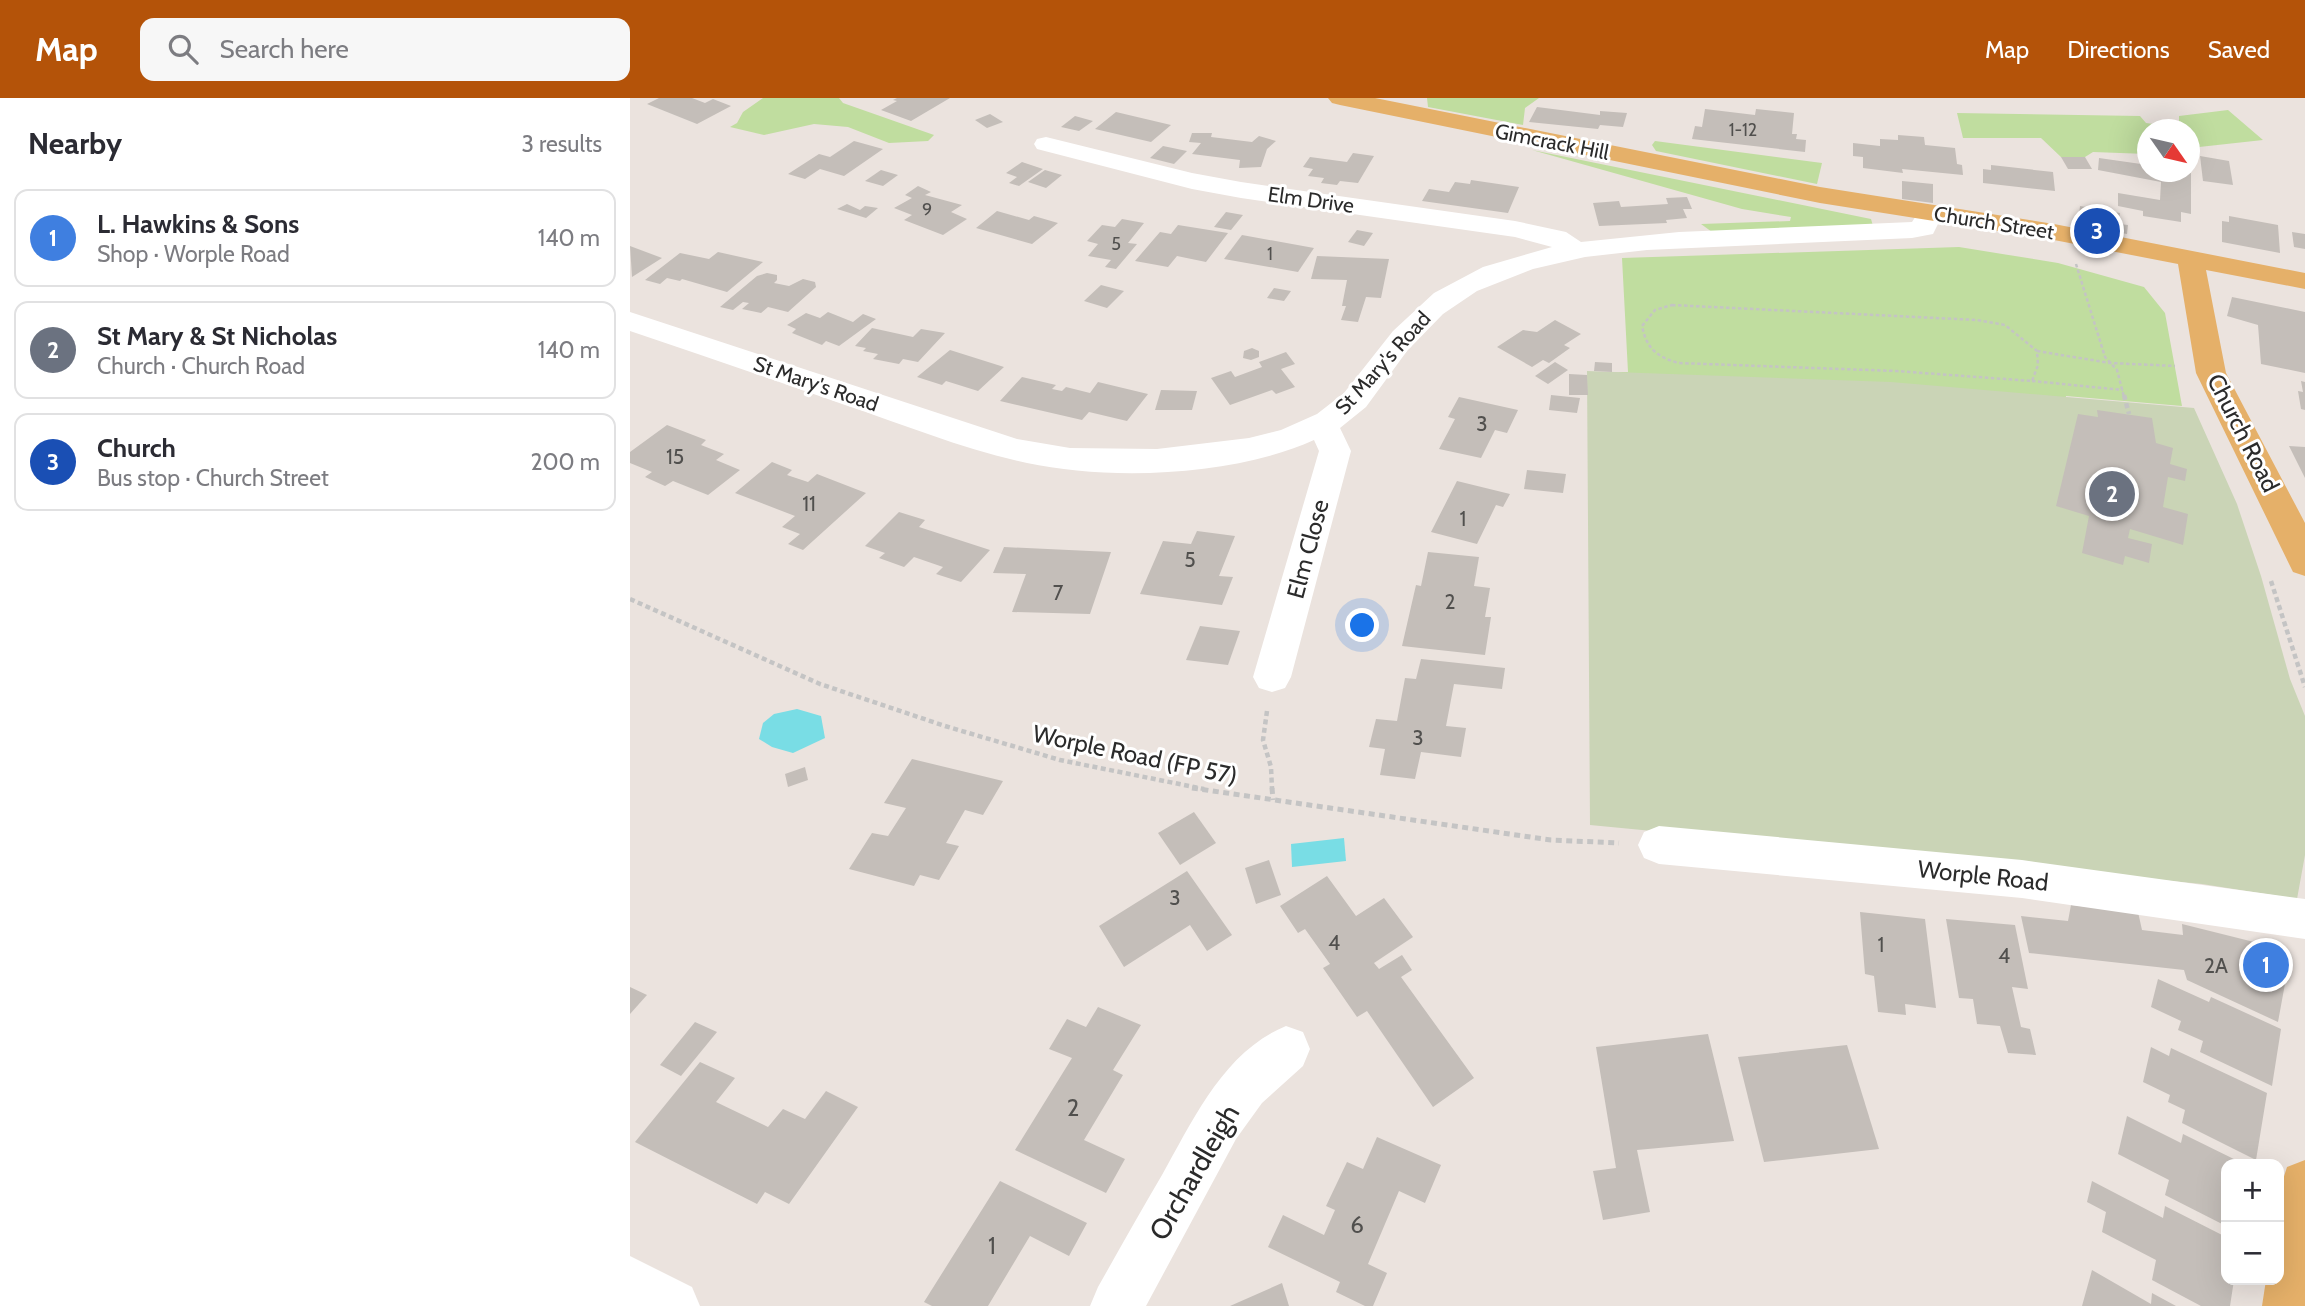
<!DOCTYPE html>
<meta charset="utf-8">
<style>
:root{--surface:#fff;--page:#f7f7f7;--text:#2b2b33;--muted:#7c7c81;--line:#e1e1e2;--accent:#b45309}
body{margin:0;font-family:Cabin,sans-serif;background:var(--page);color:var(--text)}
.controls{position:absolute;right:21px;bottom:21px;display:grid;overflow:hidden;border-radius:14px;box-shadow:0 7px 28px #0002}
.controls button{width:63px;height:63px;display:grid;place-items:center;padding:0;border:0;border-bottom:2px solid var(--line);background:var(--surface);color:var(--text);font:35px sans-serif}
.compass{position:absolute;left:1507px;top:21px;width:63px;height:63px;border-radius:50%;background:var(--surface);box-shadow:0 7px 28px #0002;rotate:124deg}
.you{position:absolute;left:733px;top:528px;width:24px;height:24px;margin:-18px;border:5px solid #fff;border-radius:50%;background:#1a73e8;box-shadow:0 0 0 10px #1a73e833}
.badge{display:grid;place-items:center;width:46px;height:46px;border-radius:50%;background:var(--accent);color:#fff;font-size:23px;font-weight:700}
.pin{position:absolute;translate:-50% -50%;border:4px solid #fff;box-shadow:0 2px 7px #0006}
.list{margin:0;padding:0;list-style:none}
h2{display:flex;justify-content:space-between;align-items:center;height:91px;margin:0;padding:0 28px;font-size:30px}
h2 small{font-size:23px;font-weight:400;color:var(--muted)}
.list li{display:grid;grid-template-columns:46px 1fr auto;gap:21px;align-items:center;box-sizing:border-box;height:98px;margin:0 14px 14px;padding:0 14px;border:2px solid var(--line);border-radius:14px}
.list b{display:block;font-size:26px;white-space:nowrap}
.list p{margin:0;font-size:23px;white-space:nowrap;color:var(--muted)}
.list em{font-size:23px;font-style:normal;color:var(--muted)}
.icon{flex:none;width:38px;height:38px;fill:none;stroke:currentColor;stroke-width:2;stroke-linecap:round;stroke-linejoin:round}
.map{position:relative;flex:none;width:1675px;height:1208px;overflow:hidden}
header{display:flex;align-items:center;gap:42px;box-sizing:border-box;height:98px;padding:0 35px;background:var(--accent);color:#fff}
header strong{font-size:33px}
nav{display:flex;gap:38px;margin-inline-start:auto;font-size:24px}
.search{width:490px;height:63px;background:var(--page);display:flex;align-items:center;gap:18px;box-sizing:border-box;padding:0 24px;border-radius:14px;color:var(--muted);font-size:26px}
main{display:flex}
aside{flex:1;background:var(--surface)}
.map>svg:first-child{display:block}
.green{fill:#c0dd9f}
.cemetery{fill:#cad4b6}
.water{fill:#79dde5}
.building{fill:#c4beb9}
.lines{fill:none;stroke-linecap:round;stroke-linejoin:round}
.path-far2{stroke:#c4c4c4;stroke-width:2.5;stroke-dasharray:3.5 2.5;stroke-linecap:butt}
.path-far1{stroke:#c4c4c4;stroke-width:4.5;stroke-dasharray:5 3.5;stroke-linecap:butt}
.path{stroke:#c4c4c4;stroke-width:5;stroke-dasharray:6 4.5;stroke-linecap:butt}
.minor{fill:#fff;fill-rule:evenodd}
.major{fill:#e5b069;fill-rule:evenodd}
.labels{text-anchor:middle;stroke-width:6;stroke-linejoin:round;paint-order:stroke}
.far-number-label{font-size:18px;fill:#51504e}
.far-street-label{font-size:21px;fill:#2b2b2b;stroke:#fff}
.number-label{font-size:21px;fill:#51504e}
.street-label{font-size:24px;fill:#2b2b2b;stroke:#fff}
.near-number-label{font-size:24px;fill:#51504e}
.near-street-label{font-size:28px;fill:#2b2b2b;stroke:#fff}
</style>
<header>
<strong>Map</strong>
<div class="search"><svg class="icon" aria-label="search" viewBox="0 0 24 24"><circle cx="10" cy="10" r="6"/><path d="M15 15l6 6"/></svg>Search here</div>
<nav><a>Map</a><a>Directions</a><a>Saved</a></nav>
</header>
<main>
<aside>
<h2>Nearby<small>3 results</small></h2>
<ul class="list">
<li><span class="badge" style="background:#3f7fe0">1</span><div><b>L. Hawkins &amp; Sons</b><p>Shop · Worple Road</p></div><em>140 m</em></li>
<li><span class="badge" style="background:#6b7280">2</span><div><b>St Mary &amp; St Nicholas</b><p>Church · Church Road</p></div><em>140 m</em></li>
<li><span class="badge" style="background:#1a4fb4">3</span><div><b>Church</b><p>Bus stop · Church Street</p></div><em>200 m</em></li>
</ul>
</aside>
<div class="map">
<svg width="1675" height="1208" viewBox="0 0 1675 1208">
<rect width="100%" height="100%" fill="#ebe3de"/>
<g class="green">
<path d="M133 0H209L213 5 304 37 298 43 259 45 218 29 184 26 134 37 100 29 107 25 113 14Z"/>
<path d="M797 0H909L895 10 893 27 798 9Z"/>
<path d="M1598 12 1633 42 1560 50V32H1518L1517 56 1463 54 1455 59H1431L1411 40H1333L1327 15 1510 18 1516 25 1531 27 1549 24V18Z"/>
<path d="M1025 43 1192 65 1187 86 1026 53 1022 47Z"/>
<path d="M902 52 1241 121 1243 128 1082 134 1071 126 1160 123 1161 119 1112 111Z"/>
<path d="M1329 149 1428 165 1514 189 1535 215 1552 308 1436 298 1434 318 982 274H998L992 160Z"/>
</g>
<path class="cemetery" d="M957 273 1261 284 1564 310 1607 406 1631 478 1660 581 1675 618V757L1667 801 1572 786 960 727Z"/>
<g class="water">
<path d="M167 611 191 618 195 640 163 655 142 649 129 641 133 625 144 616Z"/>
<path d="M714 740 716 763 662 769 661 746Z"/>
</g>
<g class="building">
<path d="M29 0H62L75 5 83 1 101 8 67 26 17 6Z"/>
<path d="M267 0H320L281 23 251 12 267 3 263 2Z"/>
<path d="M907 9 970 17V13L997 15 993 29 970 27 968 31 899 24Z"/>
<path d="M1075 11 1125 17 1126 11 1164 15 1162 36H1167L1166 41 1176 42 1175 54 1062 41 1065 28 1072 29Z"/>
<path d="M486 14 541 27 521 44 465 31Z"/>
<path d="M360 16 373 24 357 30 345 22Z"/>
<path d="M445 18 463 23 449 33 431 29Z"/>
<path d="M562 35H582L581 39 622 44 629 38 646 43 637 51 631 69 609 70 610 62 562 56 571 45 559 44Z"/>
<path d="M1268 37 1294 39 1295 47 1325 50 1327 66 1332 67 1333 77 1272 71 1273 75 1233 70V59L1223 58V45L1250 48V41L1268 42Z"/>
<path d="M224 43 253 51 214 78 190 71 175 81 158 76 189 56 200 59Z"/>
<path d="M533 48 557 53 544 66 520 60Z"/>
<path d="M723 55 744 58 728 85 710 83 707 87 691 85 694 80 678 78 683 71 673 69 680 59 717 64Z"/>
<path d="M1570 58 1599 63 1603 87 1573 83Z"/>
<path d="M1431 59H1455L1462 71H1438Z"/>
<path d="M1469 60 1518 67V74L1561 75V116L1551 114V124L1513 118V113L1488 108V95L1530 102 1531 84 1468 72Z"/>
<path d="M392 64 413 71 389 88 379 85 387 79 376 75Z"/>
<path d="M1361 67 1423 74 1425 93 1353 85V71L1361 72Z"/>
<path d="M251 72 268 77 253 88 235 83Z"/>
<path d="M415 72 432 77 416 90 398 84Z"/>
<path d="M841 82 889 89 878 115 792 103 799 91 819 94 825 84 840 86Z"/>
<path d="M1272 83 1303 86V105L1272 101Z"/>
<path d="M288 88 301 94 295 97 332 107 321 114 337 121 313 137 274 122 282 117 264 110 282 100 275 97Z"/>
<path d="M1057 99 1062 111H1053L1057 120 1036 122 1037 125 969 128 963 105 989 103 991 109 1038 106 1036 100Z"/>
<path d="M217 106 230 112 235 108 248 110 236 120 207 111Z"/>
<path d="M1450 108 1490 115 1489 126 1498 127 1497 136 1448 127Z"/>
<path d="M367 113 399 122 404 118 428 125 402 146 346 130Z"/>
<path d="M596 114 613 117 601 132 584 129Z"/>
<path d="M1599 118 1648 127 1650 155 1592 144V123L1599 124Z"/>
<path d="M492 121 514 125 498 145 507 146 486 171 475 169 481 162 458 158 468 146 457 143 472 127 485 129Z"/>
<path d="M548 127 598 135 576 164 547 158 538 169 505 163 530 134 541 136Z"/>
<path d="M727 132 743 135 734 148 718 144Z"/>
<path d="M1662 134 1675 136V151L1664 149Z"/>
<path d="M612 137 684 150 668 174 594 161Z"/>
<path d="M0 148 32 160 2 179Z"/>
<path d="M88 154 133 164 97 194 52 181 50 183 37 180 30 186 15 182 50 155 79 161Z"/>
<path d="M687 158 759 161 751 200 736 199 728 224 711 222 716 208H712L717 182 681 181Z"/>
<path d="M137 175 147 177V182L144 185 159 188 173 181 185 184 186 189 158 214 138 209 131 215 112 211 119 205 113 204 103 212 90 209 127 178Z"/>
<path d="M471 187 494 193 477 210 454 203Z"/>
<path d="M644 190 661 193 654 203 637 200Z"/>
<path d="M1602 199 1675 214V275L1631 266 1628 227 1597 218Z"/>
<path d="M198 214 223 224 233 216 246 221 209 248 196 243 192 247 162 235 166 231 157 227 176 215 190 220Z"/>
<path d="M925 222 951 236 934 247 940 250 919 265 913 262 902 269 867 249 893 232 907 234Z"/>
<path d="M242 230 283 239 291 231 315 235 288 264 273 261 269 266 243 261 248 256 233 253 236 250 225 248Z"/>
<path d="M622 250 629 253V259L621 262 613 260 614 253Z"/>
<path d="M320 252 374 269 348 293 316 283 312 287 287 279Z"/>
<path d="M656 254 665 266 651 271 665 289 646 296 642 292 600 307 581 280 601 273 605 279 632 269 629 264Z"/>
<path d="M925 264 938 272 918 286 905 278Z"/>
<path d="M965 264 982 265V274L964 273Z"/>
<path d="M939 276 957 277 958 297H939Z"/>
<path d="M392 279 426 287 422 291 432 293 436 289 460 295 468 284 518 296 497 323 459 314 452 322 370 303Z"/>
<path d="M1671 283 1675 284V312L1671 311 1668 293 1673 294Z"/>
<path d="M531 292 567 293 562 312H525Z"/>
<path d="M921 297 950 300 947 315 919 312Z"/>
<path d="M829 299 888 312 877 335 865 332 851 360 809 351 825 321 818 319Z"/>
<path d="M1467 312 1522 320 1526 345 1543 350 1540 366 1557 371 1555 383 1538 379 1533 409 1558 416 1553 447 1500 431 1498 440 1522 446 1519 465 1495 458 1493 467 1452 455 1459 418 1426 408 1448 316 1468 319Z"/>
<path d="M37 327 76 342 71 347 94 356 86 362 110 372 78 397 43 383 35 388 15 379 22 374 0 365V354Z"/>
<path d="M1659 348 1675 349V380Z"/>
<path d="M142 364 162 372 157 377 178 384 187 376 236 395 173 452 158 446 170 436 152 429 165 418 105 395Z"/>
<path d="M897 372 936 376 933 395 894 391Z"/>
<path d="M827 383 880 396 873 409 866 407 847 446 801 434Z"/>
<path d="M269 414 295 422 289 429 360 452 331 484 306 476 313 469 284 459 274 469 249 460 255 455 235 448Z"/>
<path d="M567 433 605 438 589 478 603 479 592 507 510 496 533 443 561 446Z"/>
<path d="M374 449 481 454 460 516 382 514 396 476 363 475Z"/>
<path d="M798 454 849 459 844 488 860 490 855 519H861L855 557 772 548 786 487 791 488Z"/>
<path d="M570 528 610 533 598 567 556 562Z"/>
<path d="M791 561 875 570 872 591 824 586 816 628 836 630 831 659 791 654 785 681 750 677 755 651 739 649 746 621 767 623 775 580 786 581Z"/>
<path d="M282 661 373 683 353 717 335 712 316 745 329 748 309 782 290 777 284 788 219 771 242 735 258 738 276 710 254 705Z"/>
<path d="M175 669 178 682 158 689 155 676Z"/>
<path d="M564 714 586 745 550 767 528 735Z"/>
<path d="M639 762 651 797 626 806 615 770Z"/>
<path d="M557 773 602 837 577 853 560 827 494 869 469 828Z"/>
<path d="M697 778 726 818 754 800 783 839 744 865 749 871 772 857 782 872 771 879 844 980 803 1009 737 913 727 919 693 870 700 866 675 831 668 835 650 808Z"/>
<path d="M1441 807 1508 814 1512 832 1553 837 1552 826 1644 849 1659 864 1648 924 1557 882 1554 872 1399 855 1391 818 1438 823Z"/>
<path d="M1230 814 1295 821 1306 910 1275 906 1276 917 1248 914 1244 878 1235 876Z"/>
<path d="M1316 821 1385 827 1398 891 1382 889 1391 929 1400 931 1406 957 1378 955 1370 928 1347 926 1343 901 1329 900Z"/>
<path d="M1528 881 1579 904 1581 899 1651 931 1642 988 1570 954 1573 943 1548 932 1551 923 1521 909Z"/>
<path d="M0 889 17 897 0 916Z"/>
<path d="M468 909 511 927 483 972 493 977 454 1042 495 1061 476 1095 385 1052 442 960 419 951 437 921 456 929Z"/>
<path d="M65 924 87 934 51 978 30 967Z"/>
<path d="M1078 936 1104 1043 1007 1052 1020 1114 973 1122 963 1073 986 1070 966 949Z"/>
<path d="M1217 947 1249 1051 1134 1064 1108 959Z"/>
<path d="M1521 949 1539 958 1541 950 1637 995 1626 1062 1552 1025 1555 1012 1538 1004 1540 997 1513 984Z"/>
<path d="M70 964 105 980 86 1004 138 1029 153 1011 175 1021 196 993 228 1009 159 1106 135 1094 127 1106 5 1044Z"/>
<path d="M1497 1018 1551 1045 1553 1036 1614 1066H1596V1128L1535 1097 1539 1082 1488 1056Z"/>
<path d="M747 1039 811 1067 795 1105 769 1093 738 1166 757 1175 743 1208H735L706 1194 710 1184 638 1149 653 1117 694 1137 705 1112 696 1108 717 1064 733 1071Z"/>
<path d="M370 1083 457 1125 439 1158 400 1138 358 1208H302L294 1204Z"/>
<path d="M1462 1083 1533 1120 1535 1108 1596 1139V1182H1604L1600 1208H1571L1522 1182 1526 1162 1472 1134 1476 1114 1457 1104Z"/>
<path d="M1462 1172 1521 1206 1522 1195 1546 1208H1452Z"/>
<path d="M652 1185 659 1208H600Z"/>
</g>
<g class="lines">
<g class="path-far2">
<path d="M1446 166 1475 259 1487 272 1494 299"/>
<path d="M1042 207 1347 222 1375 227 1407 253 1408 267 1402 283 1266 273 1048 265C1026 258 1017 251 1012 228L1025 212Z"/>
<path d="M1407 253 1480 265 1545 268"/>
<path d="M1402 283 1493 292"/>
</g>
<g class="path-far1">
<path d="M1494 297 1499 316"/>
<path d="M1641 483 1675 589"/>
<path d="M0 501 190 586 315 628 430 662 574 691"/>
<path d="M637 613 633 642 641 669 642 691"/>
</g>
<g class="path">
<path d="M562 690 921 742 989 745"/>
<path d="M642 690 643 702"/>
</g>
<g class="minor">
<path d="M416 39 562 75 611 84 885 123 936 134 951 144 1049 134 1282 124 1291 110 1300 108 1309 110 1313 116 1303 136 1282 140 1017 152 955 159 903 171 847 193 813 216 777 253 736 309 710 330 721 353 661 579 655 590 642 594 629 590 623 579 689 353 684 342C605 378 481 383 397 365 335 352 275 327 215 307 144 282 72 257 0 233V214L387 341 440 350 527 351 619 340 651 332 687 316 714 295 763 233 804 195 853 169 922 149 885 139 611 100 562 91 407 51 404 46 407 41Z"/>
<path d="M1029 728 1392 762 1675 801V841L1392 800 1029 766 1014 760 1008 747 1014 734Z"/>
<path d="M656 928 673 934 680 951 673 968 632 1005 606 1041 516 1208H460L468 1189C489 1152 510 1114 532 1077 563 1022 594 953 656 928Z"/>
<path d="M0 1158 62 1189 70 1208H0Z"/>
</g>
<g class="major">
<path d="M698 0H745L1190 89 1424 126 1675 175V191L1576 172 1596 275 1675 425V478L1663 474 1566 275 1548 166 1424 142 1190 105 710 7 702 5Z"/>
<path d="M1675 1062V1208H1632L1636 1182H1649V1094L1657 1069Z"/>
</g>
</g>
<g class="labels">
<g class="far-number-label">
<text x="1113" y="38">1-12</text>
<text x="297" y="118">9</text>
<text x="486" y="152">5</text>
<text x="640" y="162">1</text>
</g>
<g class="far-street-label">
<text transform="translate(922 44) rotate(11)" y="7">Gimcrack Hill</text>
<text transform="translate(681 102) rotate(8)" y="7">Elm Drive</text>
<text transform="translate(1364 125) rotate(9)" y="7">Church Street</text>
<text transform="translate(753 265) rotate(-48)" y="7">St Mary's Road</text>
<text transform="translate(186 286) rotate(19)" y="7">St Mary's Road</text>
</g>
<g class="number-label">
<text x="852" y="333">3</text>
<text x="45" y="366">15</text>
<text x="179" y="413">11</text>
<text x="833" y="428">1</text>
<text x="560" y="469">5</text>
<text x="428" y="502">7</text>
<text x="820" y="511">2</text>
<text x="788" y="647">3</text>
<text x="545" y="807">3</text>
<text x="704" y="852">4</text>
<text x="1251" y="854">1</text>
<text x="1374" y="865">4</text>
<text x="1586" y="875">2A</text>
</g>
<g class="street-label">
<text transform="translate(1613 335) rotate(63)" y="8">Church Road</text>
<text transform="translate(678 451) rotate(-75)" y="8">Elm Close</text>
<text transform="translate(505 657) rotate(12)" y="8">Worple Road (FP 57)</text>
<text transform="translate(1353 778) rotate(6)" y="8">Worple Road</text>
</g>
<g class="near-number-label">
<text x="443" y="1018">2</text>
<text x="727" y="1135">6</text>
<text x="362" y="1156">1</text>
</g>
<g class="near-street-label">
<text transform="translate(564 1074) rotate(-60)" y="10">Orchardleigh</text>
</g>
</g>
</svg>
<div class="controls">
<button>+</button>
<button>−</button>
</div>
<svg class="compass" viewBox="-18 -18 36 36"><path d="M0-13l5 13h-10z" fill="#e53935"/><path d="M0 13l5-13h-10z" fill="#7c7c81"/></svg>
<div class="you"></div>
<div class="pin badge" style="left:1636px;top:867px;background:#3f7fe0">1</div>
<div class="pin badge" style="left:1482px;top:396px;background:#6b7280">2</div>
<div class="pin badge" style="left:1467px;top:133px;background:#1a4fb4">3</div>
</div>
</main>
